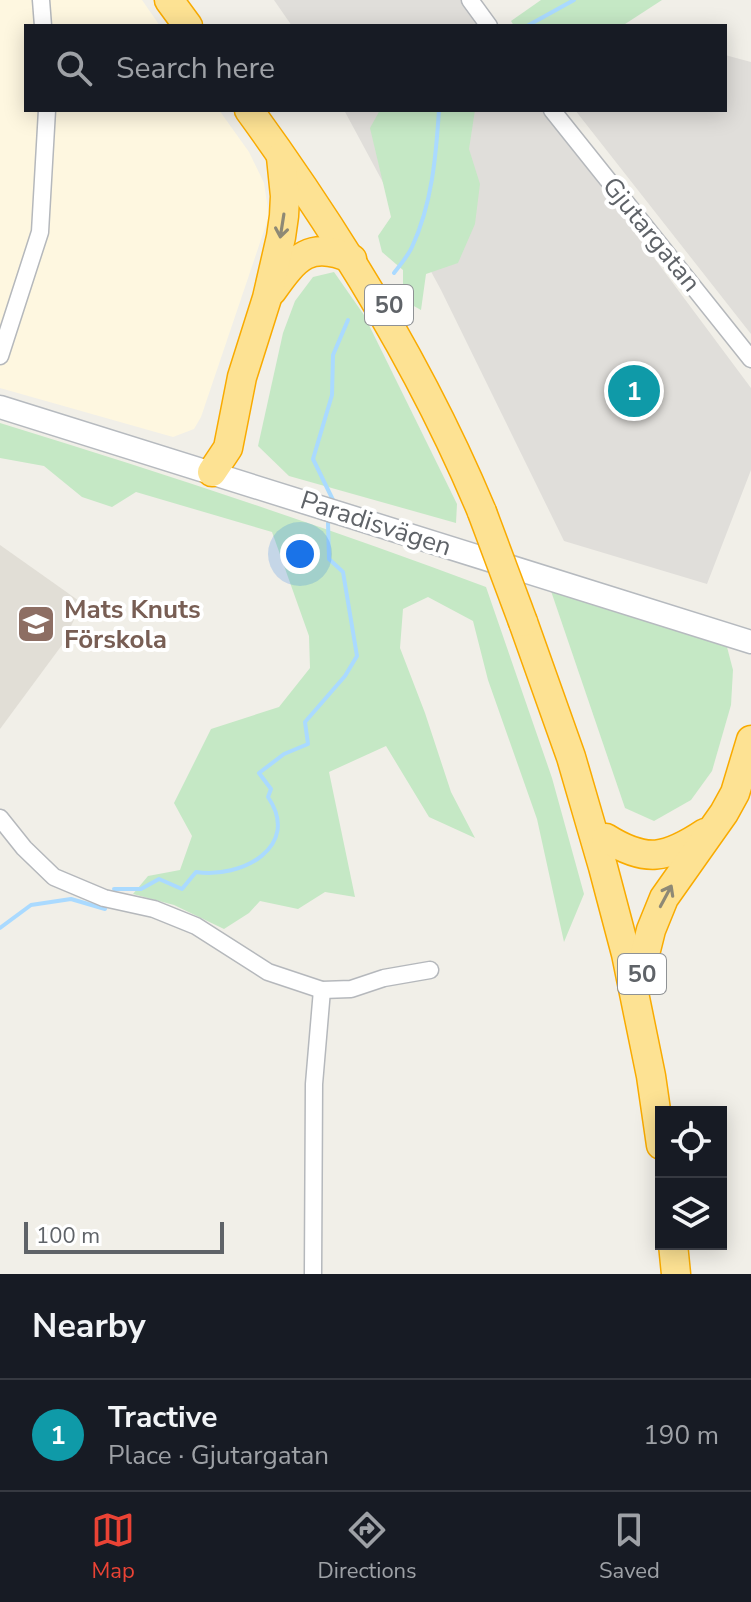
<!DOCTYPE html>
<meta charset="utf-8">
<style>
:root{--surface:#171b24;--page:#20242c;--text:#f1f3f6;--muted:#9ea1a6;--line:#363941;--accent:#ea4335}
body{margin:0;font-family:"Nunito Sans",sans-serif;background:var(--page);color:var(--text)}
.controls{position:absolute;right:24px;bottom:24px;display:grid;overflow:hidden;border-radius:0px;box-shadow:0 4px 20px #0003}
.controls button{width:72px;height:72px;display:grid;place-items:center;padding:0;border:0;border-bottom:2px solid var(--line);background:var(--surface);color:var(--text);font:40px sans-serif}
.scale{position:absolute;left:24px;bottom:20px;width:200px;box-sizing:border-box;padding-left:8px;border:4px solid #5f6368;border-top:0;font-size:22px;line-height:28px;white-space:nowrap;color:#5f6368;-webkit-text-stroke:6px #fff;paint-order:stroke}
.you{position:absolute;left:300px;top:554px;width:28px;height:28px;margin:-20px;border:6px solid #fff;border-radius:50%;background:#1a73e8;box-shadow:0 0 0 12px #1a73e833}
.badge{display:grid;place-items:center;width:52px;height:52px;border-radius:50%;background:var(--accent);color:#fff;font-size:26px;font-weight:700}
.pin{position:absolute;translate:-50% -50%;border:4px solid #fff;box-shadow:0 2px 8px #0006}
.list{margin:0;padding:0;list-style:none}
h2{display:flex;justify-content:space-between;align-items:center;height:104px;margin:0;padding:0 32px;font-size:34px}
h2 small{font-size:26px;font-weight:400;color:var(--muted)}
.list li{display:grid;grid-template-columns:52px 1fr auto;gap:24px;align-items:center;box-sizing:border-box;height:112px;padding:0 32px;border-top:2px solid var(--line)}
.list b{display:block;font-size:30px;white-space:nowrap}
.list p{margin:0;font-size:26px;white-space:nowrap;color:var(--muted)}
.list em{font-size:26px;font-style:normal;color:var(--muted)}
.icon{flex:none;width:44px;height:44px;fill:none;stroke:currentColor;stroke-width:2;stroke-linecap:round;stroke-linejoin:round}
.map{position:relative;flex:none;width:751px;height:1274px;overflow:hidden}
.search{position:absolute;background:var(--surface);box-shadow:0 4px 20px #0003;left:24px;right:24px;top:24px;height:88px;display:flex;align-items:center;gap:20px;box-sizing:border-box;padding:0 28px;border-radius:0px;color:var(--muted);font-size:30px}
.sheet{height:216px;background:var(--surface)}
nav{display:flex;justify-content:space-around;align-items:center;box-sizing:border-box;height:112px;border-top:2px solid var(--line);background:var(--surface);font-size:22px;color:var(--muted)}
nav a{display:grid;justify-items:center;gap:4px}
nav .on{color:var(--accent)}
.map>svg:first-child{display:block}
.commercial{fill:#fef7e0}
.industrial{fill:#e0deda}
.education{fill:#e1ded6}
.green{fill:#c5e8c5}
.lines{fill:none;stroke-linecap:round;stroke-linejoin:round}
.stream{stroke:#aadaff;stroke-width:4}
.street-casing{stroke:#b5b8bc;stroke-width:19}
.secondary-casing{stroke:#b6babf;stroke-width:25}
.highway-casing{stroke:#f9ab00;stroke-width:31}
.street{stroke:#fff;stroke-width:16}
.secondary{stroke:#fff;stroke-width:22}
.highway{stroke:#fde293;stroke-width:28}
.highway-bridge-casing{stroke:#f9ab00;stroke-width:31;stroke-linecap:butt}
.highway-bridge{stroke:#fde293;stroke-width:28}
.oneway{stroke:#8e8975}
.labels{text-anchor:middle;stroke-width:8;stroke-linejoin:round;paint-order:stroke}
.shield{fill:#fff;stroke:#8f9295;stroke-width:2}
.shield-label{font-size:24px;font-weight:bold;fill:#5f6368}
.street-label{font-size:26px;fill:#5f6368;stroke:#fff}
.education-label{font-size:26px;font-weight:bold;fill:#785e54;stroke:#fff;text-anchor:start}
</style>
<div class="map">
<svg width="751" height="1274" viewBox="0 0 751 1274">
<rect width="100%" height="100%" fill="#f1efe8"/>
<path class="commercial" d="M0 0H142L160 26H26V110H219L249 152 264 183 269 216 201 417 194 429 173 437 0 388Z"/>
<g class="industrial">
<path d="M274 0H462L482 26H292Z"/>
<path d="M725 55 751 62V334L575 110H725Z"/>
<path d="M344 110H544L751 388V470L707 584 564 541 441 290Z"/>
</g>
<path class="education" d="M0 545 82 603 62 645 0 729Z"/>
<g class="green">
<path d="M541 0H662L622 26H514L511 21Z"/>
<path d="M380 110H475L469 149 480 184 475 224 458 263 426 274 421 310 403 300V270L382 252 378 236 391 217 370 128Z"/>
<path d="M334 272 364 315 457 504 456 523 289 476 258 446 283 333 295 301 313 277Z"/>
<path d="M0 423C164 473 325 527 486 587L552 778 584 894 564 942 537 819 488 680 473 621 428 597 403 609 400 648 425 713 451 792 475 838 429 817 386 746 329 772 355 897 325 892 298 909 260 901 249 913 224 929 174 905 133 894 148 876 180 870 192 836 174 803 211 729 279 707 310 668 309 636 272 532 136 492 112 507 82 497 44 466 0 458Z"/>
<path d="M551 591 727 647 733 670 731 705 712 771 691 800 654 821 625 808Z"/>
</g>
<g class="lines">
<g class="stream">
<path d="M527 26 574 0"/>
<path d="M394 273C400 265 408 256 412 247 432 204 436 156 439 110"/>
<path d="M333 500 313 459 332 395 333 355 348 320"/>
<path d="M114 889H141L159 879 182 889 196 872C241 879 302 847 268 797L271 789 259 773 284 754 308 744 305 722 345 676 357 656 343 572 329 559 328 523"/>
<path d="M0 928 31 905 71 899 105 909"/>
</g>
<defs>
<g id="street">
<path d="M41 0 43 26"/>
<path d="M470 0 489 26"/>
<path d="M552 110 751 359"/>
<path d="M0 356 40 232 47 110"/>
<path d="M0 818 24 848 54 877 104 898 154 909 196 926 268 972 322 990 351 989 384 978 430 970"/>
<path d="M313 1274 314 1084 322 990"/>
</g>
<path id="secondary" d="M0 407 751 642"/>
<g id="highway">
<path d="M169 0 188 26"/>
<path d="M249 110C340 235 422 368 482 512"/>
<path d="M272 291C296 257 310 240 352 259"/>
<path d="M212 472 228 448 242 377 267 298 281 237 284 216 285 196 281 157"/>
<path d="M523 622 571 757 603 867 626 954 651 1076 661 1145"/>
<path d="M606 838C646 863 666 859 705 833"/>
<path d="M641 970 651 930 664 898 724 813 735 793 751 740"/>
<path d="M673 1244 676 1274"/>
</g>
</defs>
<use href="#street" class="street-casing"/>
<use href="#secondary" class="secondary-casing"/>
<use href="#highway" class="highway-casing"/>
<use href="#street" class="street"/>
<use href="#secondary" class="secondary"/>
<use href="#highway" class="highway"/>
<defs>
<path id="highway-bridge" d="M482 512 523 622"/>
</defs>
<use href="#highway-bridge" class="highway-bridge-casing"/>
<use href="#highway-bridge" class="highway-bridge"/>
</g>
<defs><path id="oneway-shaft" d="M-6 0H5M1.5-3L5.5 0L1.5 3" fill="none" stroke-width="1.6" stroke-linecap="round" stroke-linejoin="round" transform="scale(2)"/></defs>
<g class="oneway">
<use href="#oneway-shaft" transform="translate(282 226) rotate(99)"/>
<use href="#oneway-shaft" transform="translate(666 896) rotate(-62)"/>
</g>
<defs>
<symbol id="school-square" viewBox="-11 -11 22 22"><rect x="-9" y="-9" width="18" height="18" rx="4" fill="#8d6e63" stroke="#fff"/><path d="M0-5L7-2L0 1L-7-2ZM-4 1L0 2.5L4 1V4Q0 6-4 4Z" fill="#fff"/></symbol>
</defs>
<g fill-rule="evenodd">
<use href="#school-square" x="14" y="602" width="44" height="44"/>
</g>
<g class="labels">
<g class="shield">
<rect x="365" y="285" width="48" height="40" rx="6"/>
<rect x="618" y="954" width="48" height="40" rx="6"/>
</g>
<g class="shield-label">
<text x="389" y="313">50</text>
<text x="642" y="982">50</text>
</g>
<g class="street-label">
<text transform="translate(652 234) rotate(51)" y="9">Gjutargatan</text>
<text transform="translate(376 523) rotate(18)" y="9">Paradisvägen</text>
</g>
<g class="education-label">
<text x="64" y="618">Mats Knuts<tspan x="64" dy="30">Förskola</tspan></text>
</g>
</g>
</svg>
<div class="controls">
<button><svg class="icon" aria-label="locate" viewBox="0 0 24 24"><circle cx="12" cy="12" r="6"/><path d="M12 2v4M12 18v4M2 12h4M18 12h4"/></svg></button>
<button><svg class="icon" aria-label="layers" viewBox="0 0 24 24"><path d="M12 4l9 5-9 5-9-5zM3 14l9 5 9-5"/></svg></button>
</div>
<div class="scale">100 m</div>
<div class="you"></div>
<div class="pin badge" style="left:634px;top:391px;background:#0f9aa8">1</div>
<div class="search"><svg class="icon" aria-label="search" viewBox="0 0 24 24"><circle cx="10" cy="10" r="6"/><path d="M15 15l6 6"/></svg>Search here</div>
</div>
<section class="sheet">
<h2>Nearby<small></small></h2>
<ul class="list">
<li><span class="badge" style="background:#0f9aa8">1</span><div><b>Tractive</b><p>Place · Gjutargatan</p></div><em>190 m</em></li>
</ul>
</section>
<nav>
<a class="on"><svg class="icon" aria-label="map" viewBox="0 0 24 24"><path d="M3 6l6-2 6 2 6-2v14l-6 2-6-2-6 2zM9 4v14M15 6v14"/></svg>Map</a>
<a><svg class="icon" aria-label="directions" viewBox="0 0 24 24"><path d="M12 3l9 9-9 9-9-9zM9 14v-3h6M13 9l2 2-2 2"/></svg>Directions</a>
<a><svg class="icon" aria-label="saved" viewBox="0 0 24 24"><path d="M7 4h10v16l-5-4-5 4z"/></svg>Saved</a>
</nav>
